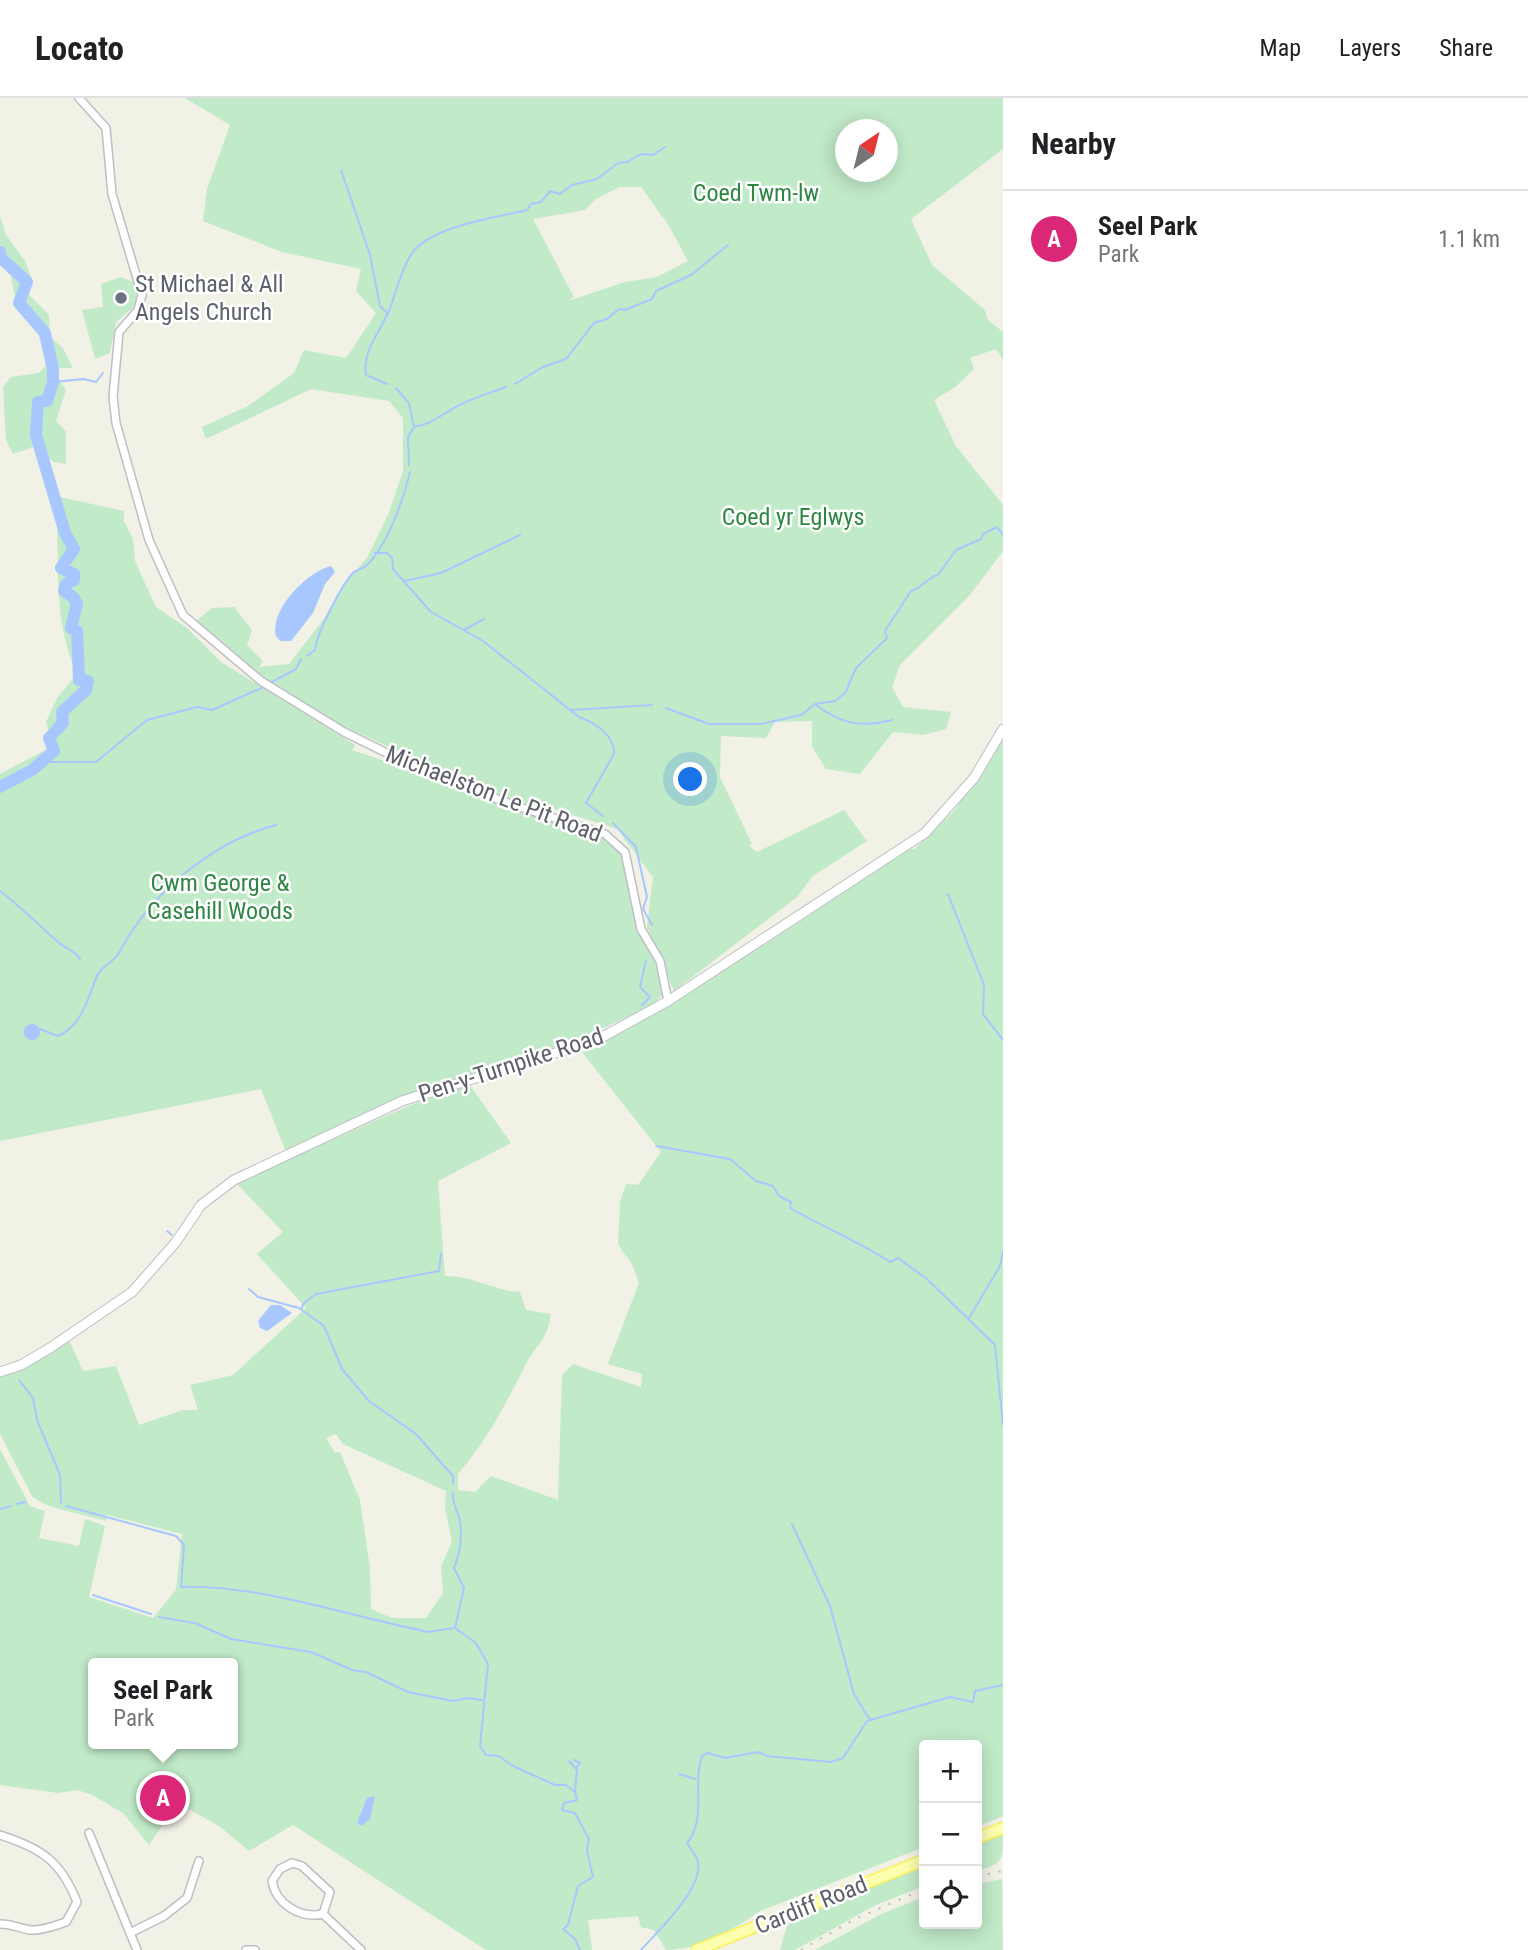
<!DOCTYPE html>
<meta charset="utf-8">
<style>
:root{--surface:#fff;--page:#f2f2f2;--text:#202124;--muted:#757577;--line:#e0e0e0;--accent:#db2777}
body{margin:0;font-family:"Roboto Condensed",sans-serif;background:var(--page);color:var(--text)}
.controls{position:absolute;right:21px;bottom:21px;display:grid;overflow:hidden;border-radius:7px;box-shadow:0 4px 18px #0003}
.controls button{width:63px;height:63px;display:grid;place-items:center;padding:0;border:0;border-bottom:2px solid var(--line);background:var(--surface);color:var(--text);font:35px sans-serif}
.compass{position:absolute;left:835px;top:21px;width:63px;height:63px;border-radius:50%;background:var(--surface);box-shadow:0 4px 18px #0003;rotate:35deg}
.you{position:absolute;left:691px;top:682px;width:24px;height:24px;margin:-18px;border:5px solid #fff;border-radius:50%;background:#1a73e8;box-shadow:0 0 0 10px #1a73e833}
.badge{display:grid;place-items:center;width:46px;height:46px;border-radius:50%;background:var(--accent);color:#fff;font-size:23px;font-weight:700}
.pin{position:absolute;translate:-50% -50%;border:4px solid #fff;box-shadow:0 2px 7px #0006}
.popup{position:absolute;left:88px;top:1560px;width:150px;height:91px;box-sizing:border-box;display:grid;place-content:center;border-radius:7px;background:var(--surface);filter:drop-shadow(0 2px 5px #0005);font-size:23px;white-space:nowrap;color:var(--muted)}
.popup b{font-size:26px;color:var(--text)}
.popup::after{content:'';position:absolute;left:50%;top:100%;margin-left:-14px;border:14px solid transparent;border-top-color:var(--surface)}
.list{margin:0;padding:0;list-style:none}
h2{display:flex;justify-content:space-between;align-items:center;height:91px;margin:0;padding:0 28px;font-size:30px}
h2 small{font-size:23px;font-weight:400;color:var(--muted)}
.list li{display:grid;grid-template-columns:46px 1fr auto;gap:21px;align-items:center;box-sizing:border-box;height:98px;padding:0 28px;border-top:2px solid var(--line)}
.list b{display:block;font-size:26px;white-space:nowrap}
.list p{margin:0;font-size:23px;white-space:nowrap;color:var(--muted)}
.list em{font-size:23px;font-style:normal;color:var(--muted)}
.icon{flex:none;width:38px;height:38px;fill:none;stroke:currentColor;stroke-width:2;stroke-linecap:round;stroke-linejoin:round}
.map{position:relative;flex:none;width:1003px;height:1852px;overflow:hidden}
header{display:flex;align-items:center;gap:42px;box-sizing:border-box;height:98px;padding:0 35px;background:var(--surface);border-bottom:2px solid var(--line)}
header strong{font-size:33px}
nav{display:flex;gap:38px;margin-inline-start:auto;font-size:24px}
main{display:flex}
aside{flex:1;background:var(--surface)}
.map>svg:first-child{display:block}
.green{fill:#c1eac9;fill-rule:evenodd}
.water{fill:#a8c7ff}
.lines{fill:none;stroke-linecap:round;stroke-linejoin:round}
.stream{stroke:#a8c7ff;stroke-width:2}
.river{stroke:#a8c7ff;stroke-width:12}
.minor-casing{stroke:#bebec6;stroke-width:10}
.tertiary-casing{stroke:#bebec6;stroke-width:11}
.primary-casing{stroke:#fdf053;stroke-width:13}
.minor{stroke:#fff;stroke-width:7}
.tertiary{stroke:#fff;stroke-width:9}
.primary{stroke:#fcffad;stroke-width:10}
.rail{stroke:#b9b9bb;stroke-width:2;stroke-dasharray:2 9;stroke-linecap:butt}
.worship-dot{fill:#6b7280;stroke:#fff;stroke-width:2.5}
.labels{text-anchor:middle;stroke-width:5;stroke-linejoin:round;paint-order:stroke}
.park-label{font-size:24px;fill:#2e8644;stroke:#fff}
.worship-label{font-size:24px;fill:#5b616d;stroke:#fff;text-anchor:start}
.street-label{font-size:24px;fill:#5d6068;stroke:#fff}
</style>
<header>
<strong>Locato</strong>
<nav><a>Map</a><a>Layers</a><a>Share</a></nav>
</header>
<main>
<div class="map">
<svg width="1003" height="1852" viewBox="0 0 1003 1852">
<rect width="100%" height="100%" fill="#f1f1e6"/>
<g class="green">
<path d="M185 0H1003V51L911 121 932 167 985 212 988 222 1003 234V262L996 251 970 260 974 271 954 290 934 302 956 348 1003 407V453L970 497 900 567 892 589 903 609 951 614 946 631 923 637 893 634 860 676 826 671 812 649V623L775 624 766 640 721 638 720 679 752 746 749 748 757 754 844 712 867 743 813 778 797 799 674 893 647 829 653 779 617 731 550 710 500 700 343 628 256 578 228 557 196 523 212 510 234 509 252 532 247 547 263 563 259 569 289 566 323 522 344 486 367 460 388 417 403 373V320L389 303 311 291 206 341 202 329 248 308 294 275 304 252 346 260 376 215 356 193 361 171 282 154 203 123 207 91 230 27ZM846 32H888V74H846ZM619 89H641L669 128 688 163 657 179 625 184 568 203 574 199 533 121 585 112 596 101Z"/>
<path d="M0 118 6 137 25 163 31 179 28 196 49 217 50 239 63 250 73 270H60L56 278 66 292 56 323 66 333V366L54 364 34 349 13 356 6 342 3 289 11 279 39 275 46 268 37 230C0 197 20 167 0 150Z"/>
<path d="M121 179 135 185 137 206 116 224 110 255 95 261 82 212 103 209 101 186Z"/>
<path d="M55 398 124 413V423L133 441 135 463 156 509 187 530 221 564 355 647 352 652 602 736 624 755 639 831 651 846 662 897 653 907 578 942 501 965 426 995 386 1005 286 1054 261 991 0 1043V676L53 648 46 624 57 600 77 576C51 521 61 458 55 398Z"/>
<path d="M1003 639V1718L977 1729V1647H924V1749L760 1813C733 1832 699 1852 666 1852L654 1832 641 1829 638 1818 588 1822 592 1852H486L293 1727 249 1753 219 1728 178 1705 149 1747 123 1715 90 1696 77 1692 58 1695 0 1687V1351L30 1408 45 1413 39 1440 79 1448 85 1421 105 1428 89 1499 153 1520 176 1492 182 1436 107 1417 106 1423C87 1417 43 1410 32 1398L0 1336V1278L18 1274 69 1242 83 1273 116 1268 139 1327 183 1312H198L190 1287 233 1277 306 1210 257 1156 283 1134 236 1085 406 1009 469 986 511 1045 438 1083 445 1178C471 1177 494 1193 520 1194L526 1212 551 1216C547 1242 539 1243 527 1264 505 1307 489 1339 458 1376V1392L475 1394 491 1378 558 1402 562 1277 573 1266 641 1289 642 1276 608 1266 639 1185 632 1166 618 1147 620 1104 626 1086 638 1087 661 1054 582 954 632 929 908 751H914L955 712ZM336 1336 343 1346 446 1393 445 1410 452 1443 441 1469 443 1495 426 1520H392L371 1511 370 1470 360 1402 340 1354 335 1355 326 1340ZM93 1565H233V1646H93Z"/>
<path d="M1003 1734C1003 1764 1003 1765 977 1773V1744Z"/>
<path d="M924 1765V1788L876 1807 795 1852H780L790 1817Z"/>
<path d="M1002 1781 1003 1852H815L881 1816 924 1799V1826H977V1786Z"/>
</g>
<g class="water">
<path d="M331 468 335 474 325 486 313 515 291 543H280L276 538C270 511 307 474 331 468Z"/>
<circle cx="32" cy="934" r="8"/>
<path d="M271 1207H280L292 1215 267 1233 260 1230 258 1223Z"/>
<path d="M375 1698 370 1721 362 1728 357 1725 367 1700Z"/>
</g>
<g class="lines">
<g class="stream">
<path d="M341 72 370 157 380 208 387 215"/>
<path d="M53 284 84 281 96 284 103 275"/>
<path d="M387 286 366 277C362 253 380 234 389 213 396 194 400 176 410 158 428 128 495 120 527 112L531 106 541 104 550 93 560 96 572 87 597 81 618 65 627 64 641 56 653 57 665 49"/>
<path d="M515 286 543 269 566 261 594 225 607 221 619 211 625 212 652 201 656 193 691 177 728 147"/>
<path d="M396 290 409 305 414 329 408 339 409 367"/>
<path d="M414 329C430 327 441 317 454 310 469 301 490 295 506 289"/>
<path d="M375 455H387L392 460 393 471 431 514 483 543 579 619C595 625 615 637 614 656L586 705 603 718"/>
<path d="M405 483 441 475 520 437"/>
<path d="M464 532 484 521"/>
<path d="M307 558 315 552C317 535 341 488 353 475 357 471 363 471 367 467 387 448 404 400 410 374"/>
<path d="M270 585 296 571 301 561"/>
<path d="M815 606C840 626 861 630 892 622"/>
<path d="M666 610 709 626H761L801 617 815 606 835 603 845 595 856 570 887 540 885 533 911 493C923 490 926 480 938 477L956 452 981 441 983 436 997 429 1003 437"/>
<path d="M571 612 652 607"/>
<path d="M42 664H96L147 622 197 609 212 612 266 588"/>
<path d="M613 725 636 749 647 799 643 811 652 827"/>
<path d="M0 793C21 809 39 827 59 845 66 851 75 852 80 861"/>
<path d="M948 796 984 887 983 916 1003 942"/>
<path d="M642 907 650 899 640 889 646 862"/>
<path d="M40 931 58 938C82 928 88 900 97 878 102 867 114 864 119 855 150 796 211 744 276 727"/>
<path d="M656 1048 730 1061 756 1083 773 1088 779 1098 791 1104 790 1110C823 1129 858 1143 890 1164L898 1160 927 1181 995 1247 1003 1327"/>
<path d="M167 1133 172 1137"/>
<path d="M249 1191 258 1199 299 1210 324 1228 342 1271 369 1303 416 1336 453 1378V1386"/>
<path d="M302 1210 303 1206 316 1196 439 1173 441 1156"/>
<path d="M969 1220 1000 1168 1003 1153"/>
<path d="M19 1282 33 1300 37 1322 60 1377 61 1405"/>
<path d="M453 1395C452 1408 458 1412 460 1423 462 1438 460 1456 454 1470L464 1490 455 1530 476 1545 488 1566 480 1648 486 1657 499 1658 511 1667 555 1687H566L575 1694 577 1702 564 1705 562 1712 575 1715 589 1741 587 1753 593 1779 578 1788 568 1827 563 1831 575 1841 580 1852"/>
<path d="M17 1406 25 1404"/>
<path d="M66 1408 176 1438 184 1447 181 1489C259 1486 351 1519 429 1534L453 1530"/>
<path d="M0 1411 11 1408"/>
<path d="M792 1426 830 1508 854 1596 870 1622"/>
<path d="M93 1497 151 1516"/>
<path d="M159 1519 195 1525 231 1541 311 1554 352 1572 366 1574 408 1594 453 1603 468 1600 482 1602"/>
<path d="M574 1662 580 1665 576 1670"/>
<path d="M569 1663 577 1672 575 1694"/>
<path d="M679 1676 695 1681"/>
<path d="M641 1852C658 1833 703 1791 698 1764 697 1758 690 1750 687 1745 707 1722 692 1686 702 1658L708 1655 725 1660 758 1654 767 1658 831 1664 843 1660 867 1623 950 1599 973 1604 975 1593 1003 1587"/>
</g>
<path class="river" d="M0 154V159L27 184 19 205 45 235 53 271V284L47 303 38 304 36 337 65 435 74 451 61 470 74 476V482L66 486 64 493 73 499 77 506 71 530 77 533 79 582 88 583 86 592 62 614 63 625 49 640 54 653 32 672 0 689"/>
<defs>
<g id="minor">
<path d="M79 0 106 30 112 96 142 197 138 212 119 234 113 299 116 325 149 442 183 517 261 583 344 634 415 669 513 707 605 736 625 754 641 831 660 863 668 903"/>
<path d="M89 1735 137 1852"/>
<path d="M0 1737C41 1750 61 1763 77 1804L66 1824C55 1828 41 1833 30 1832 19 1830 12 1826 0 1826"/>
<path d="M292 1765 302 1768 330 1794 323 1816C300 1821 276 1806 272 1783L280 1771Z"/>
<path d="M323 1816 361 1852"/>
<path d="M130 1835 164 1818 187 1800 199 1763"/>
<path d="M246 1852H255"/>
</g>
<path id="tertiary" d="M0 1274 21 1267 50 1250 132 1194 176 1144 201 1107 234 1082 402 1003 597 942 668 903 925 735 974 680 1003 631"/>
<g id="primary">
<path d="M977 1740 1003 1730"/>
<path d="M697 1852 924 1762"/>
</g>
</defs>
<use href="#minor" class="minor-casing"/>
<use href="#tertiary" class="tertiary-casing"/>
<use href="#primary" class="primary-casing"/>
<use href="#minor" class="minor"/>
<use href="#tertiary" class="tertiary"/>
<use href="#primary" class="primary"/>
<g class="rail">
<path d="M977 1778 1003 1773"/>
<path d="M801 1852 853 1822 924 1791"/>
</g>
</g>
<circle class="worship-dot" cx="121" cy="200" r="7"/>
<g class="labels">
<g class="park-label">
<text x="756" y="103">Coed Twm-lw</text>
<text x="793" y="427">Coed yr Eglwys</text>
<text x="220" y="793">Cwm George &amp;<tspan x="220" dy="28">Casehill Woods</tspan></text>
</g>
<g class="worship-label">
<text x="135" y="194">St Michael &amp; All<tspan x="135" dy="28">Angels Church</tspan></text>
</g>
<g class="street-label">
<text transform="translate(494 696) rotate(21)" y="8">Michaelston Le Pit Road</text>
<text transform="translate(511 967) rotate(-18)" y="8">Pen-y-Turnpike Road</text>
<text transform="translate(811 1807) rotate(-22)" y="8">Cardiff Road</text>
</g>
</g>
</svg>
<div class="controls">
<button>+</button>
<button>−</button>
<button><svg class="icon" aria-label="locate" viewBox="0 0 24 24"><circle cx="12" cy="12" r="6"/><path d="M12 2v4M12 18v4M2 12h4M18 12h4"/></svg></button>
</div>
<svg class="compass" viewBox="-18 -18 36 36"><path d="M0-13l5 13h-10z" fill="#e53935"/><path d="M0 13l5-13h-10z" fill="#757577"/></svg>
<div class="you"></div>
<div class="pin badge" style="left:163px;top:1700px">A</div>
<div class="popup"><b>Seel Park</b>Park</div>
</div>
<aside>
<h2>Nearby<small></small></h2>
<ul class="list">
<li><span class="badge">A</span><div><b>Seel Park</b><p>Park</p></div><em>1.1 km</em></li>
</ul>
</aside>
</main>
